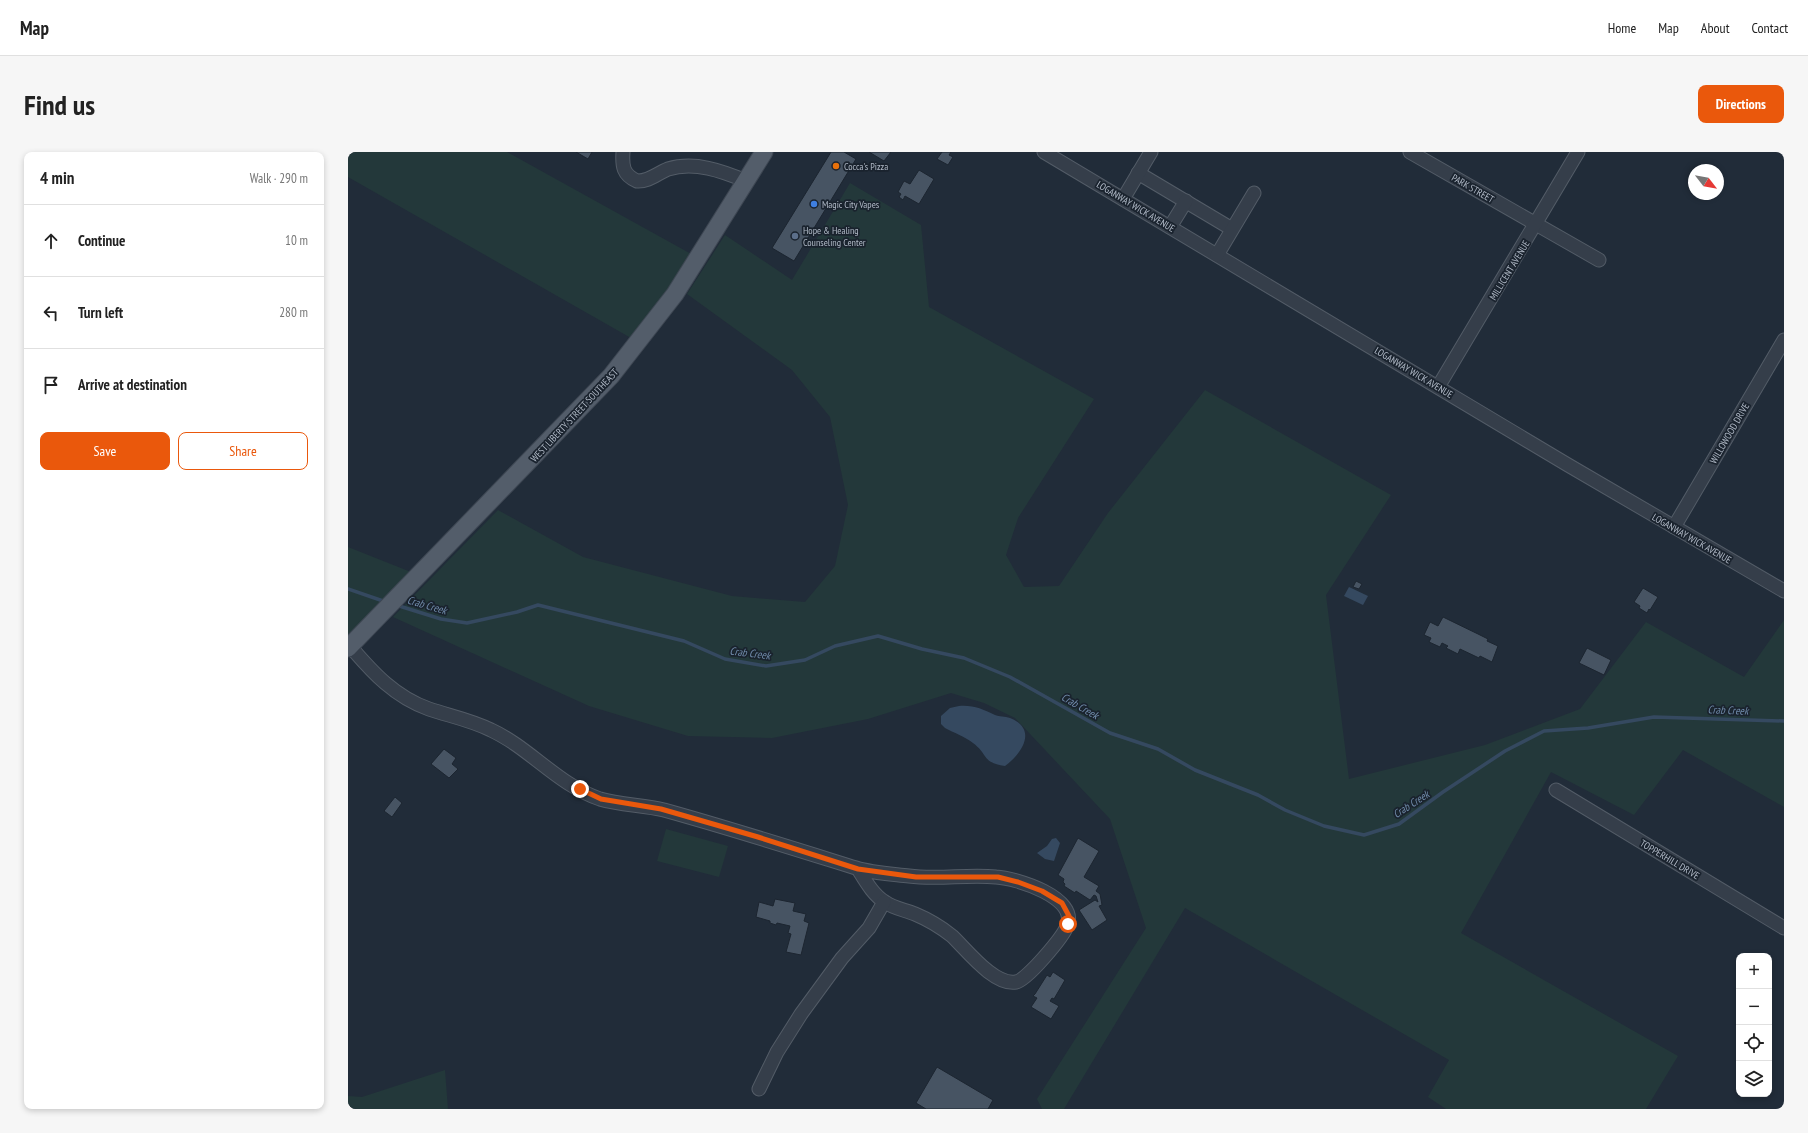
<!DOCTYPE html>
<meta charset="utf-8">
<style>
:root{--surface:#fff;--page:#f6f6f6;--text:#222;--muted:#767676;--line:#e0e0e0;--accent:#ea580c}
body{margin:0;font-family:"PT Sans Narrow",sans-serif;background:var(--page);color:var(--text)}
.controls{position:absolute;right:12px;bottom:12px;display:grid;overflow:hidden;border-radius:8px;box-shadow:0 2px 6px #0003}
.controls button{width:36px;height:36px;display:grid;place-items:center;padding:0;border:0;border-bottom:1px solid var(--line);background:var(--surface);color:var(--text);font:20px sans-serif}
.compass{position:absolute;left:1340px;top:12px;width:36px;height:36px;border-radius:50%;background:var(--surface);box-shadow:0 2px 6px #0003;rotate:121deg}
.stop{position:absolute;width:12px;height:12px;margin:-9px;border:3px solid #ea580c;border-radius:50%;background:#fff}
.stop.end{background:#ea580c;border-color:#fff;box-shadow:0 1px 4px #0008}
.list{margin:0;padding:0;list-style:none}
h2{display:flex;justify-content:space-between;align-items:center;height:52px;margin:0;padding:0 16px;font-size:17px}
h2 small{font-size:13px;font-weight:400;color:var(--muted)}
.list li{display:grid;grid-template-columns:26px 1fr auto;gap:12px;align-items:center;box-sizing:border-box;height:72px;padding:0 16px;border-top:1px solid var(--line)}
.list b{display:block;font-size:15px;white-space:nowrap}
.list em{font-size:13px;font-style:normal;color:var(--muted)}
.actions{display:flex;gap:8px;padding:12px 16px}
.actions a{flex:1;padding:9px 0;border:1px solid var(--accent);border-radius:8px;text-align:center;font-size:14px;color:var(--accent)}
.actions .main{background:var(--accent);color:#fff}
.icon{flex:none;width:22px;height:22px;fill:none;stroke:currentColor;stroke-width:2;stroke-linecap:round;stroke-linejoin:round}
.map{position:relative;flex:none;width:1436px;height:957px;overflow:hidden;border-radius:8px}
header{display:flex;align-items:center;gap:24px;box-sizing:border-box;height:56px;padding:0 20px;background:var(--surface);border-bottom:1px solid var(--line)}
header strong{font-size:19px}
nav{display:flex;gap:22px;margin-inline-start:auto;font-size:14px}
.intro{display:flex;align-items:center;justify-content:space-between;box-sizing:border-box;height:96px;padding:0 24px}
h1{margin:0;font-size:28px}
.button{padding:10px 18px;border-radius:8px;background:var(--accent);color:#fff;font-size:14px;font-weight:700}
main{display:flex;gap:24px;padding:0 24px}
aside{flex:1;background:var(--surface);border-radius:8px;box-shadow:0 2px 6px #0003}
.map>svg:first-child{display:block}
.green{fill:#23383a}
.water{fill:#354960}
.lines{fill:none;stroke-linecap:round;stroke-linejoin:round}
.stream{stroke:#354960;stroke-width:3.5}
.building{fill:#475463;stroke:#1c2530}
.minor-casing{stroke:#535c67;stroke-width:15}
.major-casing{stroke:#3e4753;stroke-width:19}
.minor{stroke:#353e4a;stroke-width:13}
.major{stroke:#535d6a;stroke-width:17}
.route{stroke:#ea580c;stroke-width:5}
.food-dot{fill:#e8710a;stroke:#1a232e;stroke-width:1.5}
.shop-dot{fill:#3f7fe0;stroke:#1a232e;stroke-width:1.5}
.service-dot{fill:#5c6f8a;stroke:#1a232e;stroke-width:1.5}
.labels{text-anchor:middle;stroke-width:3.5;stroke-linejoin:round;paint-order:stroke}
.poi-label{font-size:10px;fill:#b0b9c6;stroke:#1a232e;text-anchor:start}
.street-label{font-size:10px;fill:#b0b9c6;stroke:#1a232e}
.water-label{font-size:11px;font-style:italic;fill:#708baa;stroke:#1a232e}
</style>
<header>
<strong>Map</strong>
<nav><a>Home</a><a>Map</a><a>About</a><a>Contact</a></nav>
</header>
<div class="intro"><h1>Find us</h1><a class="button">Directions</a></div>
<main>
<aside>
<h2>4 min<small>Walk · 290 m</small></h2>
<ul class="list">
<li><svg class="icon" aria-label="ahead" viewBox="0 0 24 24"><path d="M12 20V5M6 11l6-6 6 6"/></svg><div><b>Continue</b></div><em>10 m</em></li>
<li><svg class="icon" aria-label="left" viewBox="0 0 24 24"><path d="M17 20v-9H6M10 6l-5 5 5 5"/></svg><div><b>Turn left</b></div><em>280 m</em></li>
<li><svg class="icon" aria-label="arrive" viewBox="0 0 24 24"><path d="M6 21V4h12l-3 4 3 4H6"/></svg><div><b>Arrive at destination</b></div></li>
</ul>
<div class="actions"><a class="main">Save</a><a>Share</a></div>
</aside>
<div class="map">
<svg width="1436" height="957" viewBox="0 0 1436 957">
<rect width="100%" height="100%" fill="#212c39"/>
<g class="green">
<path d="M0 0H159L345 103 283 186 0 25Z"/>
<path d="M502 31 573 73 581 155 746 247 670 366 658 403 676 435 711 434 760 361 857 238 1043 343 978 443 1001 627 1137 593 1232 557 1298 470 1396 525 1436 468V655L1335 598 1286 663 1203 620 1113 781 1330 904 1298 957H1098L1080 945 1101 908 837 756 716 957H694L689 947 798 776 762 667 667 566 636 551 603 541 520 567 424 586 340 584 241 554 45 465 150 358 235 405 384 444 457 450 487 414 500 353 482 265 444 218 339 142 377 83 444 128Z"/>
<path d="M0 395 63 420 0 485Z"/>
<path d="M318 677 380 694 371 725 309 709Z"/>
<path d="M97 918 100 957H0V944L14 945Z"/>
</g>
<g class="water">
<path d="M1001 435 1020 444 1015 453 996 444Z"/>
<path d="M611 554C626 553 634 557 647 563 651 565 657 564 662 566 690 577 674 602 657 614 633 610 641 603 625 591 616 584 606 581 597 576L593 572V564L602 556Z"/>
<path d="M708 686 712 691 706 709 697 707 689 701 699 694 704 687Z"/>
</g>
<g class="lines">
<g class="stream">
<path d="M0 437 38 450"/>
<path d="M48 453 93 467 119 471 169 460 190 453 336 489 377 507 418 514 457 508 487 494 530 484 574 497 616 506 662 525 762 581 810 597 847 618 910 643 937 658 976 674 1016 683 1051 672 1095 640 1157 599 1196 579 1240 576 1306 565 1436 569"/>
</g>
</g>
<g class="building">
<path d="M228 0H244L240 7Z"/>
<path d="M483 0H496L508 7 446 109 424 96Z"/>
<path d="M521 0H543L536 9Z"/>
<path d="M594 0H603L601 3 605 5 600 13 589 7Z"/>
<path d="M571 18 586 27 571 52 557 44 555 48 551 45 553 42 550 40 556 29 562 32Z"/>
<path d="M1008 429 1014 432 1011 437 1005 435Z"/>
<path d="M1295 436 1310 445 1302 458 1301 457 1299 461 1291 456 1292 454 1286 450Z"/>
<path d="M1095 465 1130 482 1140 487 1139 489 1150 494 1144 510 1132 504 1131 506 1112 497 1110 502 1098 496 1100 494 1094 491 1092 495 1081 490 1083 486 1076 483 1082 470 1090 474Z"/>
<path d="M1239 496 1263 508 1256 523 1231 511Z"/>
<path d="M96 597 108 606 104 612 110 617 101 626 83 612Z"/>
<path d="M47 645 54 651 44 665 36 659Z"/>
<path d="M730 686 751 699 736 725 751 734 748 739 752 742 754 753 751 754 759 768 744 778 731 758 747 748 750 750 748 744 746 743 742 748 728 739 727 741 716 734 717 732 715 730 716 727 710 723Z"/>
<path d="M427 747 447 751 445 759 458 762 456 769 461 771 453 803 438 800 443 782 440 781 442 774 429 771 428 773 422 771V769L408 765 411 750 425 754Z"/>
<path d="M705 820 717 828 706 847 704 846 702 849 711 854 703 867 683 855 689 846 685 844 687 842 699 823 702 825Z"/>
<path d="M589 915 645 948 640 957H578L568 951Z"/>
</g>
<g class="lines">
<defs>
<g id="minor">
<path d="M275 0C274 14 275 23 289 29 300 30 310 21 320 17 347 9 374 19 398 29"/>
<path d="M696 0 1220 313 1436 439"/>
<path d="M1062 0 1251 108"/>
<path d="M790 21 884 77"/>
<path d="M775 47 803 0"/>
<path d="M822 75 838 49"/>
<path d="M869 103 906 41"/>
<path d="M1090 235 1230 0"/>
<path d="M1326 375 1436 188"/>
<path d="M2 494C25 521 47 545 81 557 102 564 123 568 143 578 182 596 210 633 252 647 272 653 296 653 316 658 381 676 444 696 508 716 524 721 544 722 561 724 590 728 619 722 648 725 669 726 731 746 719 774 715 785 679 828 668 830 646 834 618 797 604 784 594 776 579 767 567 762 557 758 545 756 537 750 525 743 517 728 510 717"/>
<path d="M1208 638 1436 776"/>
<path d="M411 937 429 900 453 862 494 806 521 776 536 750"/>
</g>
<path id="major" d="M0 496 263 224 327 142 416 0"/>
</defs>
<use href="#minor" class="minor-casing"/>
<use href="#major" class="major-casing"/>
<use href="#minor" class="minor"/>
<use href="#major" class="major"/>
</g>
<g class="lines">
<path class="route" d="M232 637 253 647 313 657 410 685 510 717 568 725H650L670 730 694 739 714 751 721 764 720 772"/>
</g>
<circle class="food-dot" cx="488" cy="14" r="4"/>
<circle class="shop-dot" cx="466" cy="52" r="4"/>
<circle class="service-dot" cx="447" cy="84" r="4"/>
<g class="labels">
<g class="poi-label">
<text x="496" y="18">Cocca's Pizza</text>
<text x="474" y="56">Magic City Vapes</text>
<text x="455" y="82">Hope &amp; Healing<tspan x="455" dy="12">Counseling Center</tspan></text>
</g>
<g class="street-label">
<text transform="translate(1125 36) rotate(30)" y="4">PARK STREET</text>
<text transform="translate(788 54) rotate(31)" y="4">LOGANWAY WICK AVENUE</text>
<text transform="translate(1161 118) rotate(-59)" y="4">MILLICENT AVENUE</text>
<text transform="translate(1066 220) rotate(31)" y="4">LOGANWAY WICK AVENUE</text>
<text transform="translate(226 263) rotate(-47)" y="4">WEST LIBERTY STREET SOUTHEAST</text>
<text transform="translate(1381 281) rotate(-60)" y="4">WILLOWOOD DRIVE</text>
<text transform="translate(1344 386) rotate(30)" y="4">LOGANWAY WICK AVENUE</text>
<text transform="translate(1322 707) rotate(31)" y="4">TOPPERHILL DRIVE</text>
</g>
<g class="water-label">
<text transform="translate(79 453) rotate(16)" y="4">Crab Creek</text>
<text transform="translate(402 501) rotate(7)" y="4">Crab Creek</text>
<text transform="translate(732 554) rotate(30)" y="4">Crab Creek</text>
<text transform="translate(1380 558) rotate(2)" y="4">Crab Creek</text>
<text transform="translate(1063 652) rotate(-33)" y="4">Crab Creek</text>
</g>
</g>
</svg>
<div class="controls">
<button>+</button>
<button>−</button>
<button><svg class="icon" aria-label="locate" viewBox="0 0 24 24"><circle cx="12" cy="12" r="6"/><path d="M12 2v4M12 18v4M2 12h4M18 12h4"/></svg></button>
<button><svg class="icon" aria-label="layers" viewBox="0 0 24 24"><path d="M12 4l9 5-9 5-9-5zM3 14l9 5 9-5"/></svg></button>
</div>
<svg class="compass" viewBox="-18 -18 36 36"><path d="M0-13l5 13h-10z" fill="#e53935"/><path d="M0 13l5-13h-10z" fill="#767676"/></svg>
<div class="stop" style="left:720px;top:772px"></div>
<div class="stop end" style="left:232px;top:637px"></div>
</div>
</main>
